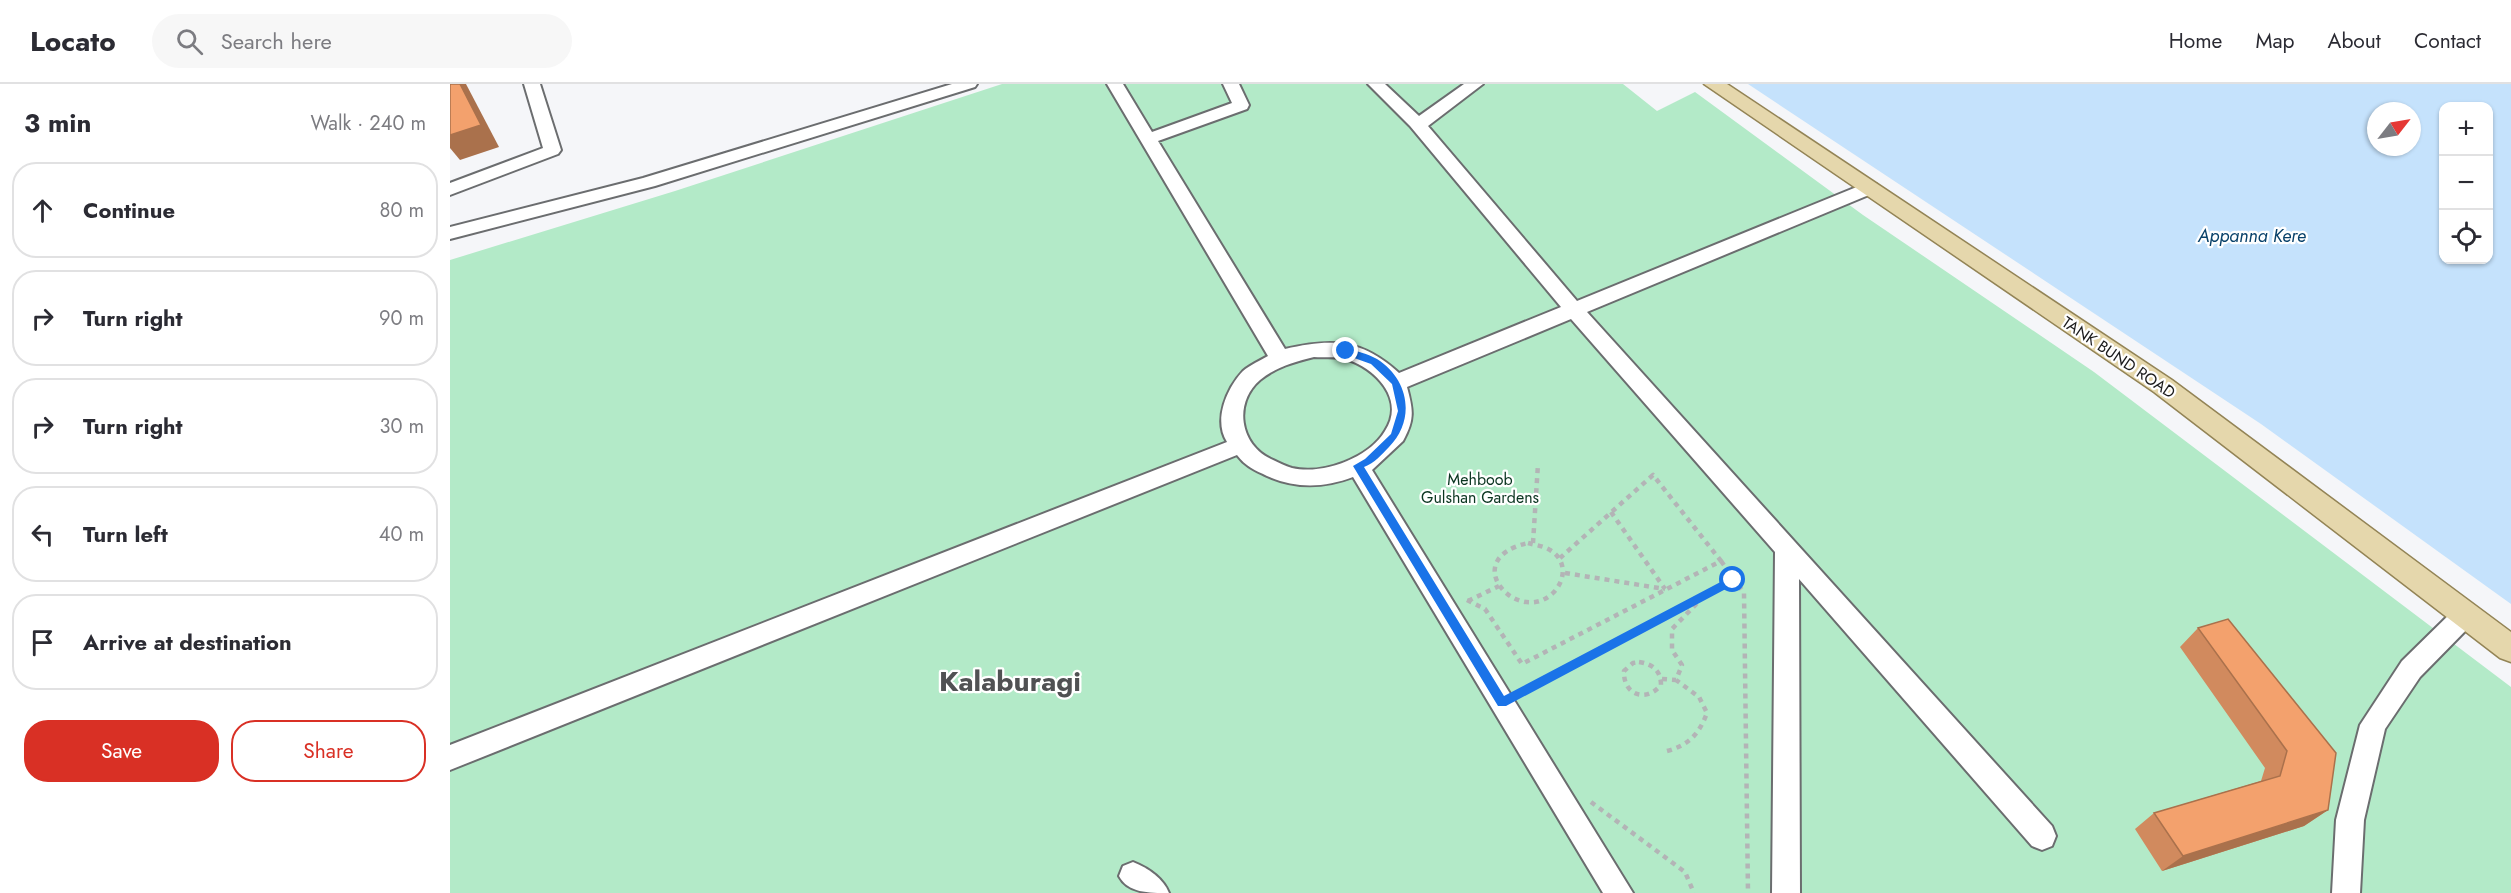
<!DOCTYPE html>
<meta charset="utf-8">
<style>
:root{--surface:#fff;--page:#f7f7f7;--text:#2b2b33;--muted:#7c7c81;--line:#e1e1e2;--accent:#d93025}
body{margin:0;font-family:Jost,sans-serif;background:var(--page);color:var(--text)}
.controls{position:absolute;right:18px;top:18px;display:grid;overflow:hidden;border-radius:12px;box-shadow:0 2px 4px #0004}
.controls button{width:54px;height:54px;display:grid;place-items:center;padding:0;border:0;border-bottom:2px solid var(--line);background:var(--surface);color:var(--text);font:30px sans-serif}
.compass{position:absolute;left:1917px;top:18px;width:54px;height:54px;border-radius:50%;background:var(--surface);box-shadow:0 2px 4px #0004;rotate:59deg}
.stop{position:absolute;width:18px;height:18px;margin:-14px;border:4px solid #1a73e8;border-radius:50%;background:#fff}
.stop.end{background:#1a73e8;border-color:#fff;box-shadow:0 2px 6px #0008}
.list{margin:0;padding:0;list-style:none}
h2{display:flex;justify-content:space-between;align-items:center;height:78px;margin:0;padding:0 24px;font-size:26px}
h2 small{font-size:20px;font-weight:400;color:var(--muted)}
.list li{display:grid;grid-template-columns:39px 1fr auto;gap:18px;align-items:center;box-sizing:border-box;height:96px;margin:0 12px 12px;padding:0 12px;border:2px solid var(--line);border-radius:24px}
.list b{display:block;font-size:22px;white-space:nowrap}
.list em{font-size:20px;font-style:normal;color:var(--muted)}
.actions{display:flex;gap:12px;padding:18px 24px}
.actions a{flex:1;padding:14px 0;border:2px solid var(--accent);border-radius:24px;text-align:center;font-size:21px;color:var(--accent)}
.actions .main{background:var(--accent);color:#fff}
.icon{flex:none;width:33px;height:33px;fill:none;stroke:currentColor;stroke-width:2;stroke-linecap:round;stroke-linejoin:round}
.map{position:relative;flex:none;width:2061px;height:809px;overflow:hidden}
header{display:flex;align-items:center;gap:36px;box-sizing:border-box;height:84px;padding:0 30px;background:var(--surface);border-bottom:2px solid var(--line)}
header strong{font-size:28px}
nav{display:flex;gap:33px;margin-inline-start:auto;font-size:21px}
.search{width:420px;height:54px;background:var(--page);display:flex;align-items:center;gap:15px;box-sizing:border-box;padding:0 21px;border-radius:33px;color:var(--muted);font-size:22px}
main{display:flex}
aside{flex:1;background:var(--surface)}
.map>svg:first-child{display:block}
.green{fill:#b3eac8}
.water{fill:#c5e2fc;fill-rule:evenodd}
.lines{fill:none;stroke-linecap:round;stroke-linejoin:round}
.minor-casing{stroke:#6b6d6f;stroke-width:4}
.major-casing{stroke:#938456;stroke-width:3}
.path{stroke:#b3b4b6;stroke-width:4.5;stroke-dasharray:5 5;stroke-linecap:butt}
.minor{fill:#fff;fill-rule:evenodd}
.major{fill:#e5d7ac;fill-rule:evenodd}
.wall{fill:#d18a5e}
.shaded-wall{fill:#aa714c}
.building{fill:#f3a16d;stroke:#aa714c;stroke-width:1.5}
.route{fill:#1a73e8}
.labels{text-anchor:middle;stroke-width:4.5;stroke-linejoin:round;paint-order:stroke}
.street-label{font-size:16px;fill:#1c1c1d;stroke:#fff}
.park-label{font-size:16px;fill:#0a3520;stroke:#fff}
.water-label{font-size:18px;font-style:italic;fill:#08416a;stroke:#fff}
.town-label{font-size:28px;font-weight:bold;fill:#505153;stroke:#fff}
</style>
<header>
<strong>Locato</strong>
<div class="search"><svg class="icon" aria-label="search" viewBox="0 0 24 24"><circle cx="10" cy="10" r="6"/><path d="M15 15l6 6"/></svg>Search here</div>
<nav><a>Home</a><a>Map</a><a>About</a><a>Contact</a></nav>
</header>
<main>
<aside>
<h2>3 min<small>Walk · 240 m</small></h2>
<ul class="list">
<li><svg class="icon" aria-label="ahead" viewBox="0 0 24 24"><path d="M12 20V5M6 11l6-6 6 6"/></svg><div><b>Continue</b></div><em>80 m</em></li>
<li><svg class="icon" aria-label="right" viewBox="0 0 24 24"><path d="M7 20v-9h11M14 6l5 5-5 5"/></svg><div><b>Turn right</b></div><em>90 m</em></li>
<li><svg class="icon" aria-label="right" viewBox="0 0 24 24"><path d="M7 20v-9h11M14 6l5 5-5 5"/></svg><div><b>Turn right</b></div><em>30 m</em></li>
<li><svg class="icon" aria-label="left" viewBox="0 0 24 24"><path d="M17 20v-9H6M10 6l-5 5 5 5"/></svg><div><b>Turn left</b></div><em>40 m</em></li>
<li><svg class="icon" aria-label="arrive" viewBox="0 0 24 24"><path d="M6 21V4h12l-3 4 3 4H6"/></svg><div><b>Arrive at destination</b></div></li>
</ul>
<div class="actions"><a class="main">Save</a><a>Share</a></div>
</aside>
<div class="map">
<svg width="2061" height="809" viewBox="0 0 2061 809">
<rect width="100%" height="100%" fill="#f5f6f9"/>
<path class="green" d="M552 0H1173L1207 27 1245 8 1413 131 1644 288 2061 603V809H0V176L225 107Z"/>
<path class="water" d="M1298 0H2061V520L1811 340ZM1994 22H2038V176H1994ZM1926 27H1962V63H1926Z"/>
<g class="lines">
<defs>
<g id="minor">
<path d="M74 0H90L111 66 108 70 0 111V99L93 64Z"/>
<path d="M502 0H527L525 3 205 102 0 155V143L193 94Z"/>
<path d="M657 0H673L702 48 782 19 773 0H789L799 21 797 25 708 57 835 265C882 254 912 255 949 289L1111 223 960 42 918 0H935L969 32 1014 0H1033L978 42 1127 217 1414 100H1426L1429 104 1426 108 1137 228 1602 742 1606 752 1602 762 1592 766 1582 762 1349 495 1350 809H1322L1325 468 1121 235 957 303C963 326 965 335 953 357L922 386 1183 809H1153L903 393C874 404 846 405 817 392 805 386 796 383 787 371L0 686V661L777 358C763 336 777 304 793 287 800 281 811 276 818 272ZM864 273C874 274 886 272 896 275 925 284 956 315 935 347 919 374 873 391 842 384 835 382 828 378 821 375 790 361 783 319 810 296 826 283 844 278 864 273Z"/>
<path d="M2016 520 2025 523 2028 530 2025 537 1970 593 1935 645 1914 736 1910 809H1882L1886 736 1910 641 1952 577 2007 523Z"/>
<path d="M683 778C698 784 713 794 719 809 698 809 678 809 669 792L673 782Z"/>
</g>
<path id="major" d="M1254 0H1277L1722 296 2061 548V578L2050 574 1704 308Z"/>
</defs>
<use href="#minor" class="minor-casing"/>
<use href="#major" class="major-casing"/>
<g class="path">
<path d="M1161 428 1215 505"/>
<path d="M1078 459C1085 461 1094 462 1100 466 1117 476 1116 496 1103 509 1068 543 1006 475 1078 459Z"/>
<path d="M1083 459 1088 380"/>
<path d="M1271 477 1294 509 1298 809"/>
<path d="M1115 489 1215 505"/>
<path d="M1017 516 1035 525 1072 580 1271 477 1203 391 1110 474"/>
<path d="M1018 517 1049 502"/>
<path d="M1189 578C1203 580 1211 587 1211 601 1196 619 1173 611 1174 587L1183 579Z"/>
<path d="M1212 595 1226 596"/>
<path d="M1072 608 1283 496"/>
<path d="M1217 667C1239 661 1249 650 1257 629L1249 613 1226 596 1232 581 1222 566V545L1253 513"/>
<path d="M1141 718 1235 788 1244 809"/>
</g>
<use href="#minor" class="minor"/>
<use href="#major" class="major"/>
</g>
<path class="wall" d="M1778 535 1878 726 1854 742 1712 787 1685 745 1704 729 1811 697 1815 684 1730 563 1748 544Z"/>
<g class="shaded-wall">
<path d="M10 0H16L49 63 10 76 0 64V51Z"/>
<path d="M1878 726 1854 742 1712 787 1733 772Z"/>
</g>
<g class="building">
<path d="M0 0H10L31 41 0 51Z"/>
<path d="M1778 535 1886 669 1878 726 1733 772 1704 729 1830 692 1837 667 1748 544Z"/>
</g>
<path class="route" d="M896 264C906 267 918 270 927 275 959 295 966 336 939 363 931 371 925 379 914 383L1054 612 1280 493H1287V499L1056 622H1048L903 382 915 375 941 350 948 327 942 300 921 280 893 270 892 267Z"/>
<g class="labels">
<g class="street-label">
<text transform="translate(1669 273) rotate(34)" y="6">TANK BUND ROAD</text>
</g>
<g class="park-label">
<text x="1030" y="401">Mehboob<tspan x="1030" dy="18">Gulshan Gardens</tspan></text>
</g>
<g class="water-label">
<text x="1802" y="158">Appanna Kere</text>
</g>
<g class="town-label">
<text x="560" y="607">Kalaburagi</text>
</g>
</g>
</svg>
<div class="controls">
<button>+</button>
<button>−</button>
<button><svg class="icon" aria-label="locate" viewBox="0 0 24 24"><circle cx="12" cy="12" r="6"/><path d="M12 2v4M12 18v4M2 12h4M18 12h4"/></svg></button>
</div>
<svg class="compass" viewBox="-18 -18 36 36"><path d="M0-13l5 13h-10z" fill="#e53935"/><path d="M0 13l5-13h-10z" fill="#7c7c81"/></svg>
<div class="stop" style="left:1283px;top:496px"></div>
<div class="stop end" style="left:896px;top:267px"></div>
</div>
</main>
